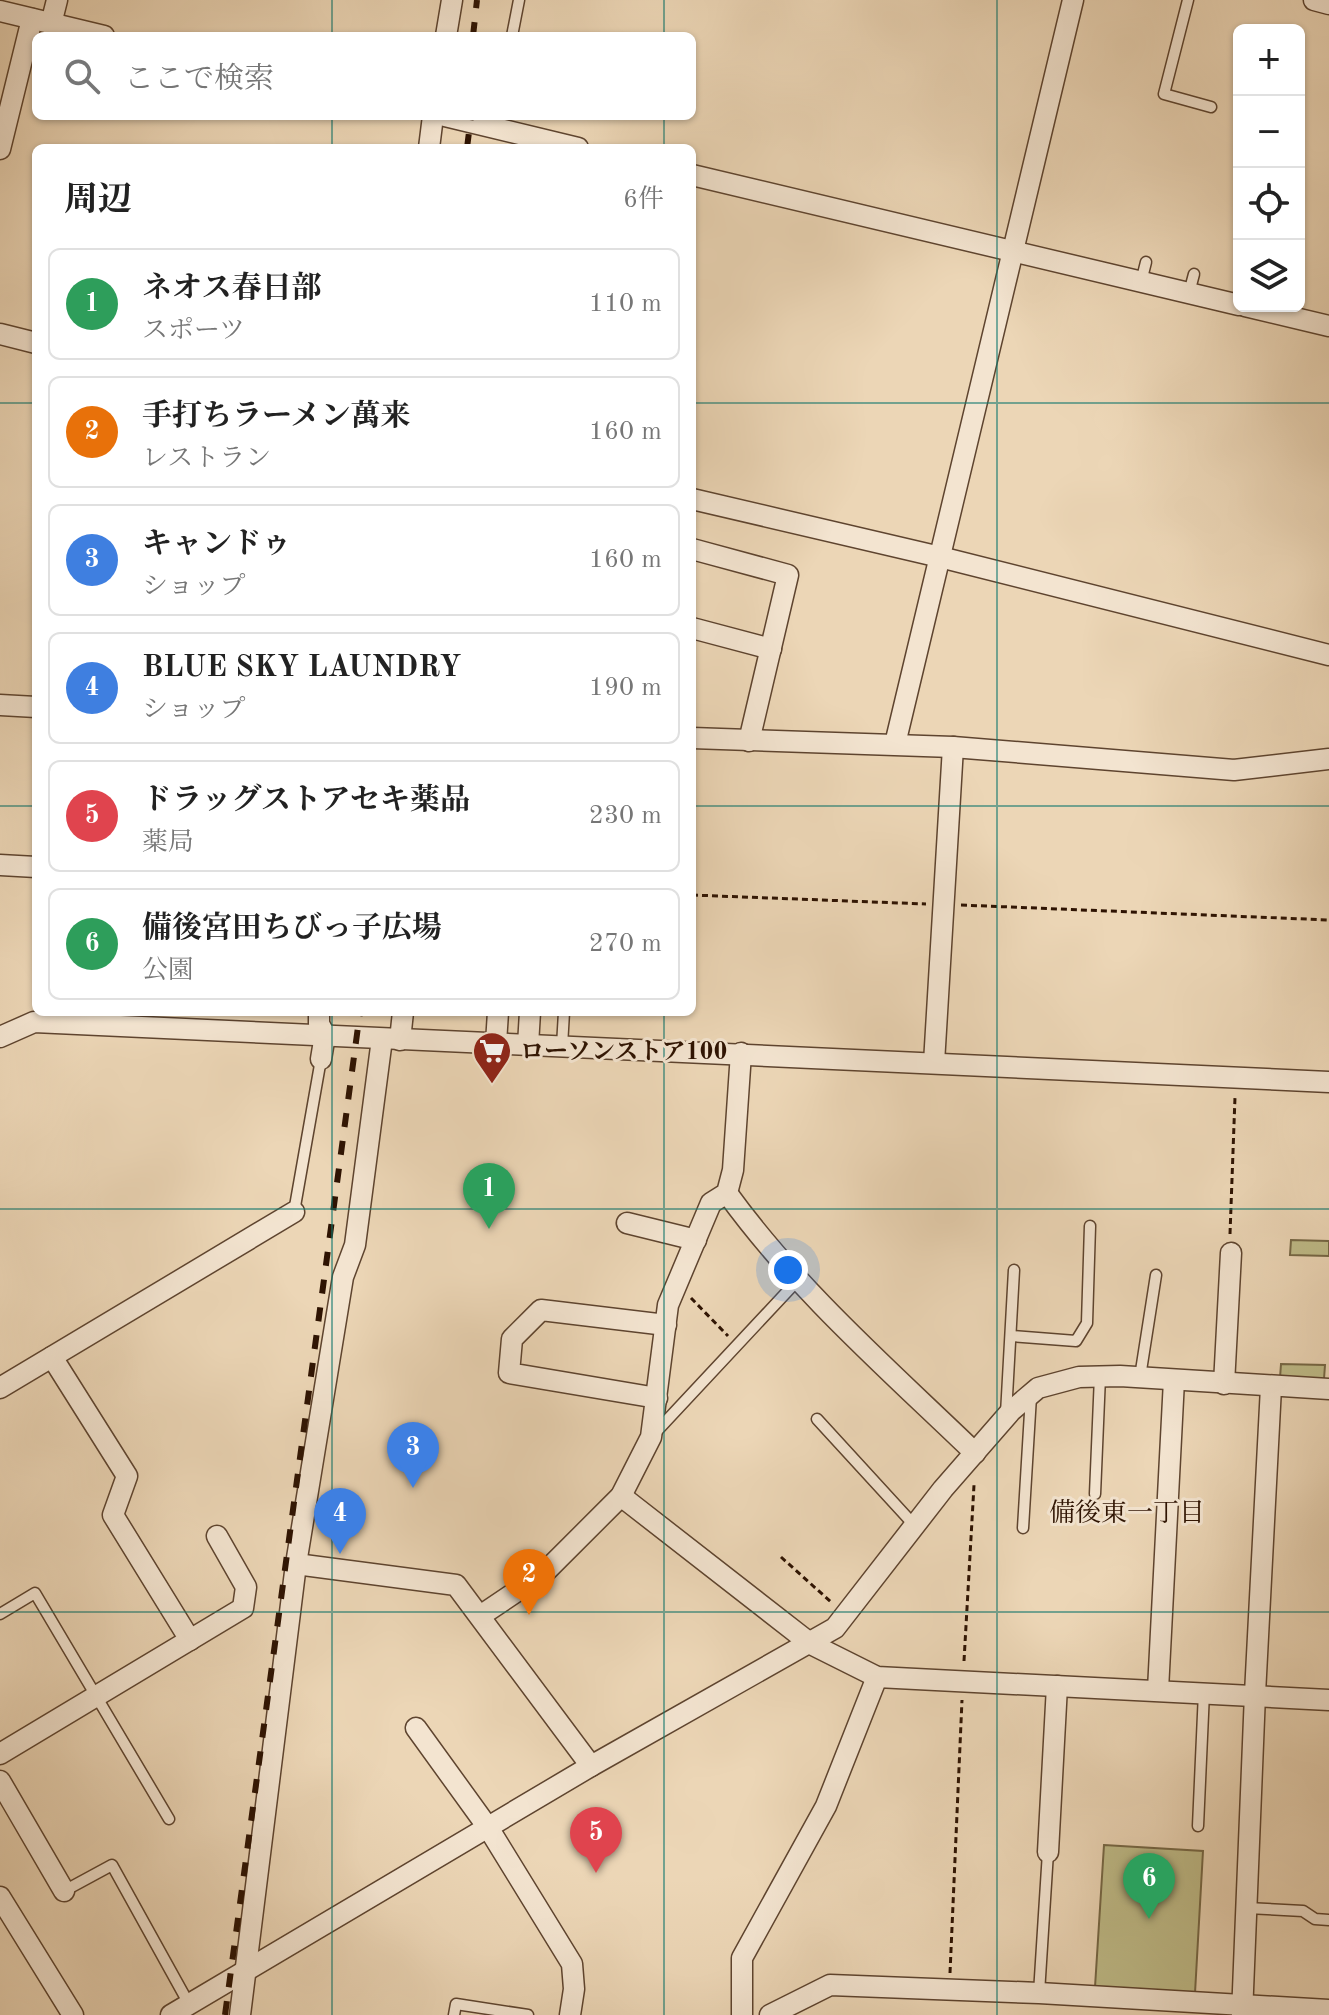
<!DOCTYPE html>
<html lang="ja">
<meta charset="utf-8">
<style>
:root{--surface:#fff;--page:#f2f2f2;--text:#222;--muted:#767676;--line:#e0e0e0;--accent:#8f2418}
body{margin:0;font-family:"Old Standard TT","Noto Serif JP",serif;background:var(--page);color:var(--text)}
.controls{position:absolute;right:24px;top:24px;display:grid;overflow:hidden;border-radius:12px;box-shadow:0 2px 6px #0004}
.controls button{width:72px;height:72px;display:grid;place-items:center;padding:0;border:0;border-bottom:2px solid var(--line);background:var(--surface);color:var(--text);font:40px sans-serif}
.you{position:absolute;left:788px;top:1270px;width:28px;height:28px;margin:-20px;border:6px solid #fff;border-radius:50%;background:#1a73e8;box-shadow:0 0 0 12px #1a73e833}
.badge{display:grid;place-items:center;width:52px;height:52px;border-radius:50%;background:var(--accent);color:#fff;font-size:26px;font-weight:700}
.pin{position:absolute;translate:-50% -66px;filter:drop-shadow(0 2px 4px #0008)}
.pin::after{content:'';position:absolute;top:42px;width:28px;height:24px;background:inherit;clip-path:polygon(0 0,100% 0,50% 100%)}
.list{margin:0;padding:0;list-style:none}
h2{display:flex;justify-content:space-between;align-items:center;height:104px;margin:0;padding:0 32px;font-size:34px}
h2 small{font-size:26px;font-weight:400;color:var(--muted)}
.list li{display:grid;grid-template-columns:52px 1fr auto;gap:24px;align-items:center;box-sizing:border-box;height:112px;margin:0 16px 16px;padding:0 16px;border:2px solid var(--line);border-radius:12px}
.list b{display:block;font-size:30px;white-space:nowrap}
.list p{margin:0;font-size:26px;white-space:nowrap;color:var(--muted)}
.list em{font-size:26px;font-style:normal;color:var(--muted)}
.icon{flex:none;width:44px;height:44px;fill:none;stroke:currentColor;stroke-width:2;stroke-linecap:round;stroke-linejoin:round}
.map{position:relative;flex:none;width:1329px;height:2015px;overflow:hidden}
.search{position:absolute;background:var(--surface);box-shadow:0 2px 6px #0004;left:32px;top:32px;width:664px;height:88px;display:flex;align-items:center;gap:20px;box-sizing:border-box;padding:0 28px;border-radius:12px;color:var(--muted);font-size:30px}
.panel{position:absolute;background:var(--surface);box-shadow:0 2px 6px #0004;left:32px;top:144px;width:664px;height:872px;border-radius:12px}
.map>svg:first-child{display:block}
.green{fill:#bfbc89;stroke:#766846;stroke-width:2}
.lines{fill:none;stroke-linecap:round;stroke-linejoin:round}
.lane-casing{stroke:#5e442f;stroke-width:13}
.street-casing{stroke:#5e442f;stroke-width:23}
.path{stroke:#2e1302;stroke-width:3;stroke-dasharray:6 4;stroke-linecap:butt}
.lane{stroke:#f3e4d0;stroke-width:10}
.street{stroke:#f3e4d0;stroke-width:20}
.rail{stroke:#2e1302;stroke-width:6;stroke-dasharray:14 14;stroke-linecap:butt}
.grid{fill:none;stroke:#0f766e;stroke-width:2;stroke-opacity:0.55}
.labels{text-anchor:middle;stroke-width:6;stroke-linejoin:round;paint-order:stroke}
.poi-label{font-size:24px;font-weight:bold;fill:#2e1302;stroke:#f3e4d0;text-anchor:start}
.neighbourhood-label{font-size:26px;fill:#2e1302;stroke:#f3e4d0}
</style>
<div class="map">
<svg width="1329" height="2015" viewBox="0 0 1329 2015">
<rect width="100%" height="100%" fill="#ecd6b6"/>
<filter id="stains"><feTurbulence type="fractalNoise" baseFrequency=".0025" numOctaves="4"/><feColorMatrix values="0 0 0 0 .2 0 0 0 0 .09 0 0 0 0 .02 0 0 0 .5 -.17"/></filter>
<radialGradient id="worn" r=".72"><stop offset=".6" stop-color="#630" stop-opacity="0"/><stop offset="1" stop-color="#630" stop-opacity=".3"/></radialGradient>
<g class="green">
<path d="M1291 1240 1329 1241V1256L1290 1255Z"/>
<path d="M1281 1364 1325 1365 1324 1379 1280 1378Z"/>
<path d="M1104 1845 1203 1851 1195 1993 1095 1987Z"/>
</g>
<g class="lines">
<defs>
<g id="lane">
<path d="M1188 0 1164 94 1211 107"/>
<path d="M512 36 519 0"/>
<path d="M1141 282 1146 262"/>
<path d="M1189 293 1194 274"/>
<path d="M562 1046 564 1012"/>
<path d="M294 1212 321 1059"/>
<path d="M1011 1336 1076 1341 1087 1323 1090 1226"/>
<path d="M1140 1377 1156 1275"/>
<path d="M1006 1414 1014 1270"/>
<path d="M817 1419 915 1526"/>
<path d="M655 1433 797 1281"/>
<path d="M1095 1494 1100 1376"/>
<path d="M1023 1528 1031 1396"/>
<path d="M0 1614 35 1593 169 1819"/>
<path d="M1198 1826 1204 1692"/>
<path d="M64 1891 112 1865 189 2004"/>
<path d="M1247 1908 1303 1911 1315 1919 1329 1920"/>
<path d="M1039 1993 1048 1852"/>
<path d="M454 2015 456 2004 528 2015"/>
</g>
<g id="street">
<path d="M1314 0 1329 4"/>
<path d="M0 11 104 36"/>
<path d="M51 24 57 0"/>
<path d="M446 36 452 0"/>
<path d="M445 116 578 148"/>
<path d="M429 148 433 116"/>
<path d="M0 149 32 19"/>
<path d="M692 175 1239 305"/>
<path d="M1245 306 1329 326"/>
<path d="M0 334 36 343"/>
<path d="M692 499 940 557 1329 655"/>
<path d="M692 549 788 575 749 741"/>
<path d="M692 628 771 649"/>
<path d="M0 705 36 707"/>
<path d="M692 738 953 747 1234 770 1329 759"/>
<path d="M895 744 1073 0"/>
<path d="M0 865 36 867"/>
<path d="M319 1012V1024L325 1035 321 1059"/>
<path d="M0 1037 34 1022 1329 1082"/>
<path d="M400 1040 403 1012"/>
<path d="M496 1043 498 1012"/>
<path d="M528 1045 530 1012"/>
<path d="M934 1063 953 747"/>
<path d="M727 1193C797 1290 889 1370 975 1453"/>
<path d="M627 1223 696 1240"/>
<path d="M52 1357 127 1476 113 1515 190 1640"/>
<path d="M1224 1384 1231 1253"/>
<path d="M0 1388 294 1212"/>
<path d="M657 1398 509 1373 512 1339 541 1310 666 1325"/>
<path d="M621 1496 811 1644 877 1677 1329 1700"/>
<path d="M296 1564 456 1585 591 1766"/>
<path d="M480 1616 544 1573 621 1496 651 1437 668 1305 711 1203 727 1193 733 1170 741 1053"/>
<path d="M1158 1690 1174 1380"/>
<path d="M416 1728 489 1829 572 1964 574 1989 570 2015"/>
<path d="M0 1754 243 1608 246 1587 217 1536"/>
<path d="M0 1781 64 1891"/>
<path d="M1048 1852 1057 1686"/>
<path d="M0 1897 73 2015"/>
<path d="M171 2015 591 1766 835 1628 943 1489 1011 1411 1038 1388 1079 1377 1120 1376 1329 1389"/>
<path d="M240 2015 296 1564 343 1277 355 1245 382 1039"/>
<path d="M742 2015V1958L826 1806 877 1677"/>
<path d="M770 2015 830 1985 1039 1993 1329 2010"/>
<path d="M1242 2015 1255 1694 1271 1387"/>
</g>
</defs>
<use href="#lane" class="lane-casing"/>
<use href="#street" class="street-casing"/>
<g class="path">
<path d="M692 895 926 904"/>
<path d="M961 905 1329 920"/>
<path d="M1230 1234 1235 1097"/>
<path d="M691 1298 728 1336"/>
<path d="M781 1557 831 1602"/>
<path d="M964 1661 974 1485"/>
<path d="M950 1973 962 1700"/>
</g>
<use href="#lane" class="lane"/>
<use href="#street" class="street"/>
<g class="rail">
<path d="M473 36 477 0"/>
<path d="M467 148 471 116"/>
<path d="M225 2015 360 1012"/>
</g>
</g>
<path class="grid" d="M332 0V36M664 0V36M997 0V2015M332 116V148M664 116V148M0 403H36M692 403H1329M0 806H36M692 806H1329M332 1012V2015M664 1012V2015M0 1209H1329M0 1612H1329"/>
<defs>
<symbol id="supermarket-pin" viewBox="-11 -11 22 30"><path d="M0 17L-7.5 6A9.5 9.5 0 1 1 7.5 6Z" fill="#8f2418" stroke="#f3e4d0"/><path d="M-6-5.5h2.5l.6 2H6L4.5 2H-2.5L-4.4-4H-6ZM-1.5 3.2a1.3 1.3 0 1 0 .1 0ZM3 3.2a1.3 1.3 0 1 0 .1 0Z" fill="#fff"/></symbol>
</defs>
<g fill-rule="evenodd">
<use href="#supermarket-pin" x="470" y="1029" width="44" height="60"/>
</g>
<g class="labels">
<g class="poi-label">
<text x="520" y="1059">ローソンストア100</text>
</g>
<g class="neighbourhood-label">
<text x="1127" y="1521">備後東一丁目</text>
</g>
</g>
<rect width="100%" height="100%" filter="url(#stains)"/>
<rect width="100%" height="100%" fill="url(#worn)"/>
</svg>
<div class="controls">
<button>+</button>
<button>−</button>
<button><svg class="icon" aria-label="locate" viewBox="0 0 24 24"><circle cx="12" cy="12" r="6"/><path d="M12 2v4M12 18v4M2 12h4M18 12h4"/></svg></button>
<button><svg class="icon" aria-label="layers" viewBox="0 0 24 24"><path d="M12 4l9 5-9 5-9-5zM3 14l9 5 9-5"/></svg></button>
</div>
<div class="you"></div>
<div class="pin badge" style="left:489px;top:1229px;background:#2e9e5b">1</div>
<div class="pin badge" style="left:529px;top:1615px;background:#e8710a">2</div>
<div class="pin badge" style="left:413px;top:1488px;background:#3f7fe0">3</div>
<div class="pin badge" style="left:340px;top:1554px;background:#3f7fe0">4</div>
<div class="pin badge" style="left:596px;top:1873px;background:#e0444e">5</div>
<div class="pin badge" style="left:1149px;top:1919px;background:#2e9e5b">6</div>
<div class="search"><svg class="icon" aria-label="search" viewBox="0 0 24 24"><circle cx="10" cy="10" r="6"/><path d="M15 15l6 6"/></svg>ここで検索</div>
<section class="panel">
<h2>周辺<small>6件</small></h2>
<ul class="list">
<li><span class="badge" style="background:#2e9e5b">1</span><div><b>ネオス春日部</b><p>スポーツ</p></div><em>110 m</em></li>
<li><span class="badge" style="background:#e8710a">2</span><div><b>手打ちラーメン萬来</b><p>レストラン</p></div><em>160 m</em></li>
<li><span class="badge" style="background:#3f7fe0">3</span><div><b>キャンドゥ</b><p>ショップ</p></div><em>160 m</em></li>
<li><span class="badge" style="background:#3f7fe0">4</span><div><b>BLUE SKY LAUNDRY</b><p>ショップ</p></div><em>190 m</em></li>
<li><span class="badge" style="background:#e0444e">5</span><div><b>ドラッグストアセキ薬品</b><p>薬局</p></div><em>230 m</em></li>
<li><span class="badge" style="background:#2e9e5b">6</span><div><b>備後宮田ちびっ子広場</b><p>公園</p></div><em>270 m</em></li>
</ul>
</section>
</div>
